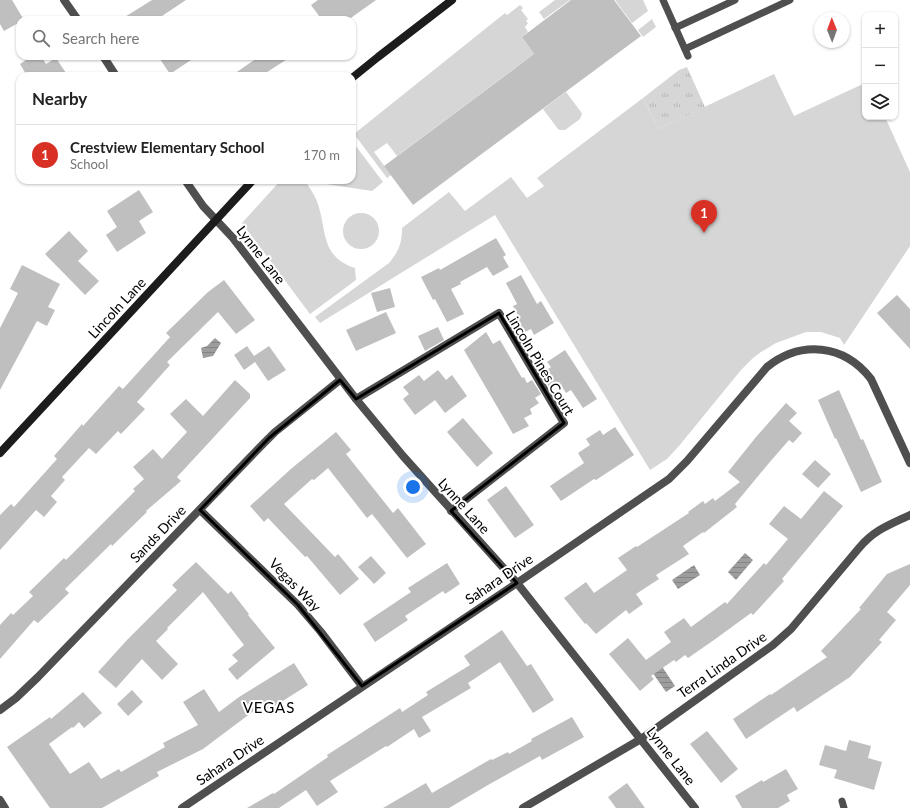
<!DOCTYPE html>
<meta charset="utf-8">
<style>
:root{--surface:#fff;--page:#f6f6f6;--text:#222;--muted:#767676;--line:#e0e0e0;--accent:#d93025}
body{margin:0;font-family:Lato,sans-serif;background:var(--page);color:var(--text)}
.controls{position:absolute;right:12px;top:12px;display:grid;overflow:hidden;border-radius:8px;box-shadow:0 1px 3px #0004}
.controls button{width:36px;height:36px;display:grid;place-items:center;padding:0;border:0;border-bottom:1px solid var(--line);background:var(--surface);color:var(--text);font:20px sans-serif}
.compass{position:absolute;left:814px;top:12px;width:36px;height:36px;border-radius:50%;background:var(--surface);box-shadow:0 1px 3px #0004;rotate:359deg}
.you{position:absolute;left:413px;top:487px;width:14px;height:14px;margin:-10px;border:3px solid #fff;border-radius:50%;background:#1a73e8;box-shadow:0 0 0 6px #1a73e833}
.badge{display:grid;place-items:center;width:26px;height:26px;border-radius:50%;background:var(--accent);color:#fff;font-size:13px;font-weight:700}
.pin{position:absolute;translate:-50% -33px;filter:drop-shadow(0 1px 2px #0008)}
.pin::after{content:'';position:absolute;top:21px;width:14px;height:12px;background:inherit;clip-path:polygon(0 0,100% 0,50% 100%)}
.list{margin:0;padding:0;list-style:none}
h2{display:flex;justify-content:space-between;align-items:center;height:52px;margin:0;padding:0 16px;font-size:17px}
h2 small{font-size:13px;font-weight:400;color:var(--muted)}
.list li{display:grid;grid-template-columns:26px 1fr auto;gap:12px;align-items:center;box-sizing:border-box;height:60px;padding:0 16px;border-top:1px solid var(--line)}
.list b{display:block;font-size:15px;white-space:nowrap}
.list p{margin:0;font-size:13px;white-space:nowrap;color:var(--muted)}
.list em{font-size:13px;font-style:normal;color:var(--muted)}
.icon{flex:none;width:22px;height:22px;fill:none;stroke:currentColor;stroke-width:2;stroke-linecap:round;stroke-linejoin:round}
.map{position:relative;flex:none;width:910px;height:808px;overflow:hidden}
.search{position:absolute;background:var(--surface);box-shadow:0 1px 3px #0004;left:16px;top:16px;width:340px;height:44px;display:flex;align-items:center;gap:10px;box-sizing:border-box;padding:0 14px;border-radius:12px;color:var(--muted);font-size:15px}
.panel{position:absolute;background:var(--surface);box-shadow:0 1px 3px #0004;left:16px;top:72px;width:340px;height:112px;border-radius:12px}
.map>svg:first-child{display:block}
.grass{fill:#d6d6d6}
.park{fill:url(#park-tufts)}
.water{fill:url(#water-rules)}
.building{fill:#bfbfbf}
.lines{fill:none;stroke-linecap:round;stroke-linejoin:round}
.lane{stroke:#4f4f4f;stroke-width:7}
.street{stroke:#4f4f4f;stroke-width:8}
.secondary{stroke:#1c1c1c;stroke-width:8}
.marked{fill:none;stroke:#000;stroke-width:3;stroke-linejoin:round}
.labels{text-anchor:middle;stroke-width:4;stroke-linejoin:round;paint-order:stroke}
.street-label{font-size:14px;fill:#000;stroke:#fff}
.neighbourhood-label{font-size:15px;letter-spacing:1px;fill:#000;stroke:#fff}
</style>
<div class="map">
<svg width="910" height="808" viewBox="0 0 910 808">
<defs>
<pattern id="park-tufts" width="24" height="20" patternUnits="userSpaceOnUse"><rect width="24" height="20" fill="#d6d6d6"/><path d="M3 7l-1-3M5 7V3M7 7l1-3M15 17l-1-3M17 17v-4M19 17l1-3" fill="none" stroke="#b6b6b6"/></pattern>
<pattern id="water-rules" width="6" height="5" patternUnits="userSpaceOnUse"><rect width="6" height="5" fill="#9d9d9d"/><path d="M0 2.5h6" fill="none" stroke="#858585"/></pattern>
</defs>
<rect width="100%" height="100%" fill="#fff"/>
<g class="grass">
<path d="M555 0H570L544 19 539 12Z"/>
<path d="M615 0H643L648 11 632 23Z"/>
<path d="M520 5 523 8 521 10 528 19 526 21 528 23 525 27 528 32 522 37 534 54 397 156 387 143 374 152 391 175 387 178 354 134 505 13 507 15Z"/>
<path d="M652 19 656 27 643 37 638 30Z"/>
<path d="M774 74 794 116 865 83V117H885L910 172V246L844 345 840 338 821 332H806L776 343 761 352 753 358 741 370 679 446 667 459 650 470 495 215 320 323 315 317 389 263C399 251 402 243 402 228L449 192 465 211 511 177 527 198 544 186 537 178 643 98 658 129Z"/>
<path d="M566 92 581 112 582 114 580 119 565 130H560L558 129 543 109Z"/>
<path d="M352 141 383 182 372 191 326 184 324 180H352Z"/>
<path d="M281 180H305C308 186 313 192 316 199 328 227 318 256 355 268L356 280 310 314 242 223Z"/>
<circle cx="361" cy="231" r="18"/>
</g>
<path class="park" d="M687 67 705 107 658 129 643 98 679 70Z"/>
<g class="water">
<path d="M215 338 221 343 213 356 203 358 201 348 207 346Z"/>
<path d="M745 553 753 560 736 580 728 572Z"/>
<path d="M694 565 700 575 678 589 672 580Z"/>
<path d="M661 665 675 686 666 692 652 672Z"/>
</g>
<g class="building">
<path d="M0 0H12L24 20H20V22L4 31 0 24Z"/>
<path d="M152 0H186L156 20H120Z"/>
<path d="M318 0H376L348 20H322L311 5Z"/>
<path d="M571 0H614L641 36 413 205 384 166 534 54 522 37Z"/>
<path d="M32 56H41L46 64 56 58 68 76H27L20 64Z"/>
<path d="M158 56H197L170 74Z"/>
<path d="M260 56H292L261 76H231Z"/>
<path d="M139 190 153 212 139 221 146 233 117 252 106 235 117 227 107 211Z"/>
<path d="M69 231 88 251 78 261 99 281 85 295 45 254Z"/>
<path d="M496 238 506 255 503 257 509 267 493 276 487 267 460 282 461 284 451 289 464 314 447 322 435 299 433 300 421 277 439 268 440 270Z"/>
<path d="M22 265 60 284 48 307 55 310 47 326 37 321 0 390V328L18 293 10 289Z"/>
<path d="M521 275 537 304 541 301 554 323 534 335 531 329 523 333 515 320 519 317 513 306 517 304 506 283Z"/>
<path d="M224 280 255 320 236 334 218 312 167 362 170 365 137 402 145 409 121 434 118 431 96 454 89 448 62 477 65 480 51 496 57 502 44 517 36 510 0 550V515L11 504 14 507 57 459 54 456 82 424 83 426 119 386 123 389 170 337 166 333 208 292Z"/>
<path d="M390 288 395 307 377 312 371 293Z"/>
<path d="M897 295 910 309V349L877 313Z"/>
<path d="M386 312 396 333 356 351 346 330Z"/>
<path d="M438 327 444 340 425 351 418 336Z"/>
<path d="M486 332 493 344 500 340 522 378 524 377 527 383 532 380 541 394 535 398 539 403 530 409 532 414 524 418 529 426 513 434 464 350Z"/>
<path d="M247 346 254 356 269 346 286 370 268 381 255 362 244 370 234 355Z"/>
<path d="M565 350 597 399 583 408 571 390 566 393 559 382 550 388 541 374 551 367 547 362Z"/>
<path d="M438 370 446 380 452 375 467 396 445 413 435 400 415 415 403 399 409 394 403 387 419 375 424 381Z"/>
<path d="M235 380 250 394V398L177 477 181 481 146 511 147 512 112 546 111 544 65 589 69 593 38 623 34 620 0 659V625L11 613 13 615 33 596 29 592 64 558 66 560 135 491 133 489 144 479 133 467 153 449 162 459 187 432 170 414 186 399 203 416Z"/>
<path d="M839 390 861 440 863 439 882 482 861 492 836 438 835 439 818 400Z"/>
<path d="M786 403 797 413 789 421 802 433 793 443 789 440 769 463 735 504 737 507 704 533 703 532 683 546 689 554 656 575 659 579 636 594 643 604 629 614 626 610 596 634 586 623 585 624 564 598 586 582 594 593 627 570 618 558 636 546 637 547 689 513 688 512 703 501 705 504 713 498 715 501 740 482 728 472 756 437Z"/>
<path d="M463 418 493 453 477 467 447 432Z"/>
<path d="M615 427 634 455 596 480 594 479 561 501 550 486 584 463 578 453 590 445 586 439 600 430 603 435Z"/>
<path d="M336 432 351 450 346 454 393 513 398 508 426 544 407 558 372 514 367 518 328 468 314 480 312 479 284 504 335 557 338 554 359 579 340 595 307 556 305 557 268 518 264 522 250 506 292 468Z"/>
<path d="M815 460 831 474 818 488 802 474Z"/>
<path d="M506 486 534 525 515 538 487 500Z"/>
<path d="M824 491 843 506 782 579 784 581 753 615 751 613 714 640 688 658 685 655 676 662 674 660 651 676 654 679 640 691 609 654 628 638 646 660 671 642 664 632 684 618 691 627 725 602 727 604 764 563 766 565 788 539 769 524 784 506 801 519Z"/>
<path d="M371 556 386 573 374 584 358 567Z"/>
<path d="M196 562 228 594 231 591 249 614 248 615 275 648 237 680 228 669 238 661 232 655 244 645 203 592 167 628 168 629 156 641 178 664 162 680 142 659 116 688 98 672 127 640 177 590 172 585Z"/>
<path d="M447 563 460 584 445 594 443 591 405 616 408 620 375 642 363 624 411 592 408 588Z"/>
<path d="M910 564V585L887 612 896 620 879 640 882 642 850 677 797 712 794 707 746 739 733 719 770 694 771 695 827 657 821 651 861 609 859 608 887 574Z"/>
<path d="M502 630 527 666 531 664 554 700 533 713 500 662 468 683 471 688 422 717 431 731 419 738 414 729 387 747 386 746 330 781 338 792 317 806 306 790 279 808H247L273 793 274 794 328 757 327 755 400 708 402 712 428 695 426 692 470 665 464 656Z"/>
<path d="M294 663 308 685 267 711 263 704 203 749 157 772 159 776 102 808H50L7 747 50 717 51 719 83 692 102 713 84 728 79 722 73 728 72 727 49 744 70 774 89 762 101 779 119 769 121 772 165 747 163 743 198 725 183 702 204 689 219 712 239 697Z"/>
<path d="M132 690 143 702 128 716 117 704Z"/>
<path d="M572 717 584 737 542 760 540 756 488 785 449 808H383L426 783 432 793 491 759 492 760 508 752 509 754 532 741 531 739Z"/>
<path d="M707 731 738 769 721 783 690 744Z"/>
<path d="M849 740 871 746 868 758 882 762 874 790 834 778 837 770 819 765 825 745 846 751Z"/>
<path d="M786 769 798 789 787 795 790 801 778 808H742L735 796 762 780 763 782Z"/>
<path d="M627 783 645 808H616L608 797Z"/>
</g>
<g class="lines">
<g class="lane">
<path d="M663 0 688 56"/>
<path d="M675 28 735 0"/>
<path d="M685 49 790 0"/>
<path d="M842 801 844 808"/>
</g>
<g class="street">
<path d="M64 0 78 20"/>
<path d="M103 56 116 76"/>
<path d="M185 180 203 206 233 238 356 399 403 456 517 583 695 808"/>
<path d="M356 399 499 313 564 423 451 511"/>
<path d="M200 510 298 605 321 632 362 686"/>
<path d="M0 710 16 698 38 677 264 443 275 432 340 380"/>
<path d="M0 800 5 808"/>
<path d="M182 808 517 583 669 479 687 461 767 367C801 340 844 344 871 379L910 463"/>
<path d="M523 808 641 739 773 645 791 629 859 548C874 530 889 525 910 515"/>
</g>
<g class="secondary">
<path d="M352 78 378 57 452 0"/>
<path d="M0 453 253 180"/>
</g>
</g>
<path class="marked" d="M499 313 564 423 451 511 517 583 362 686 298 605 200 510 269 438 340 380 356 399Z"/>
<g class="labels">
<g class="street-label">
<text transform="translate(261 255) rotate(52)" y="5">Lynne Lane</text>
<text transform="translate(117 308) rotate(-47)" y="5">Lincoln Lane</text>
<text transform="translate(540 363) rotate(59)" y="5">Lincoln Pines Court</text>
<text transform="translate(464 506) rotate(48)" y="5">Lynne Lane</text>
<text transform="translate(158 534) rotate(-46)" y="5">Sands Drive</text>
<text transform="translate(499 579) rotate(-34)" y="5">Sahara Drive</text>
<text transform="translate(295 585) rotate(46)" y="5">Vegas Way</text>
<text transform="translate(722 665) rotate(-35)" y="5">Terra Linda Drive</text>
<text transform="translate(671 756) rotate(52)" y="5">Lynne Lane</text>
<text transform="translate(230 760) rotate(-34)" y="5">Sahara Drive</text>
</g>
<g class="neighbourhood-label">
<text x="269" y="713">VEGAS</text>
</g>
</g>
</svg>
<div class="controls">
<button>+</button>
<button>−</button>
<button><svg class="icon" aria-label="layers" viewBox="0 0 24 24"><path d="M12 4l9 5-9 5-9-5zM3 14l9 5 9-5"/></svg></button>
</div>
<svg class="compass" viewBox="-18 -18 36 36"><path d="M0-13l5 13h-10z" fill="#e53935"/><path d="M0 13l5-13h-10z" fill="#767676"/></svg>
<div class="you"></div>
<div class="pin badge" style="left:704px;top:233px">1</div>
<div class="search"><svg class="icon" aria-label="search" viewBox="0 0 24 24"><circle cx="10" cy="10" r="6"/><path d="M15 15l6 6"/></svg>Search here</div>
<section class="panel">
<h2>Nearby<small></small></h2>
<ul class="list">
<li><span class="badge">1</span><div><b>Crestview Elementary School</b><p>School</p></div><em>170 m</em></li>
</ul>
</section>
</div>
